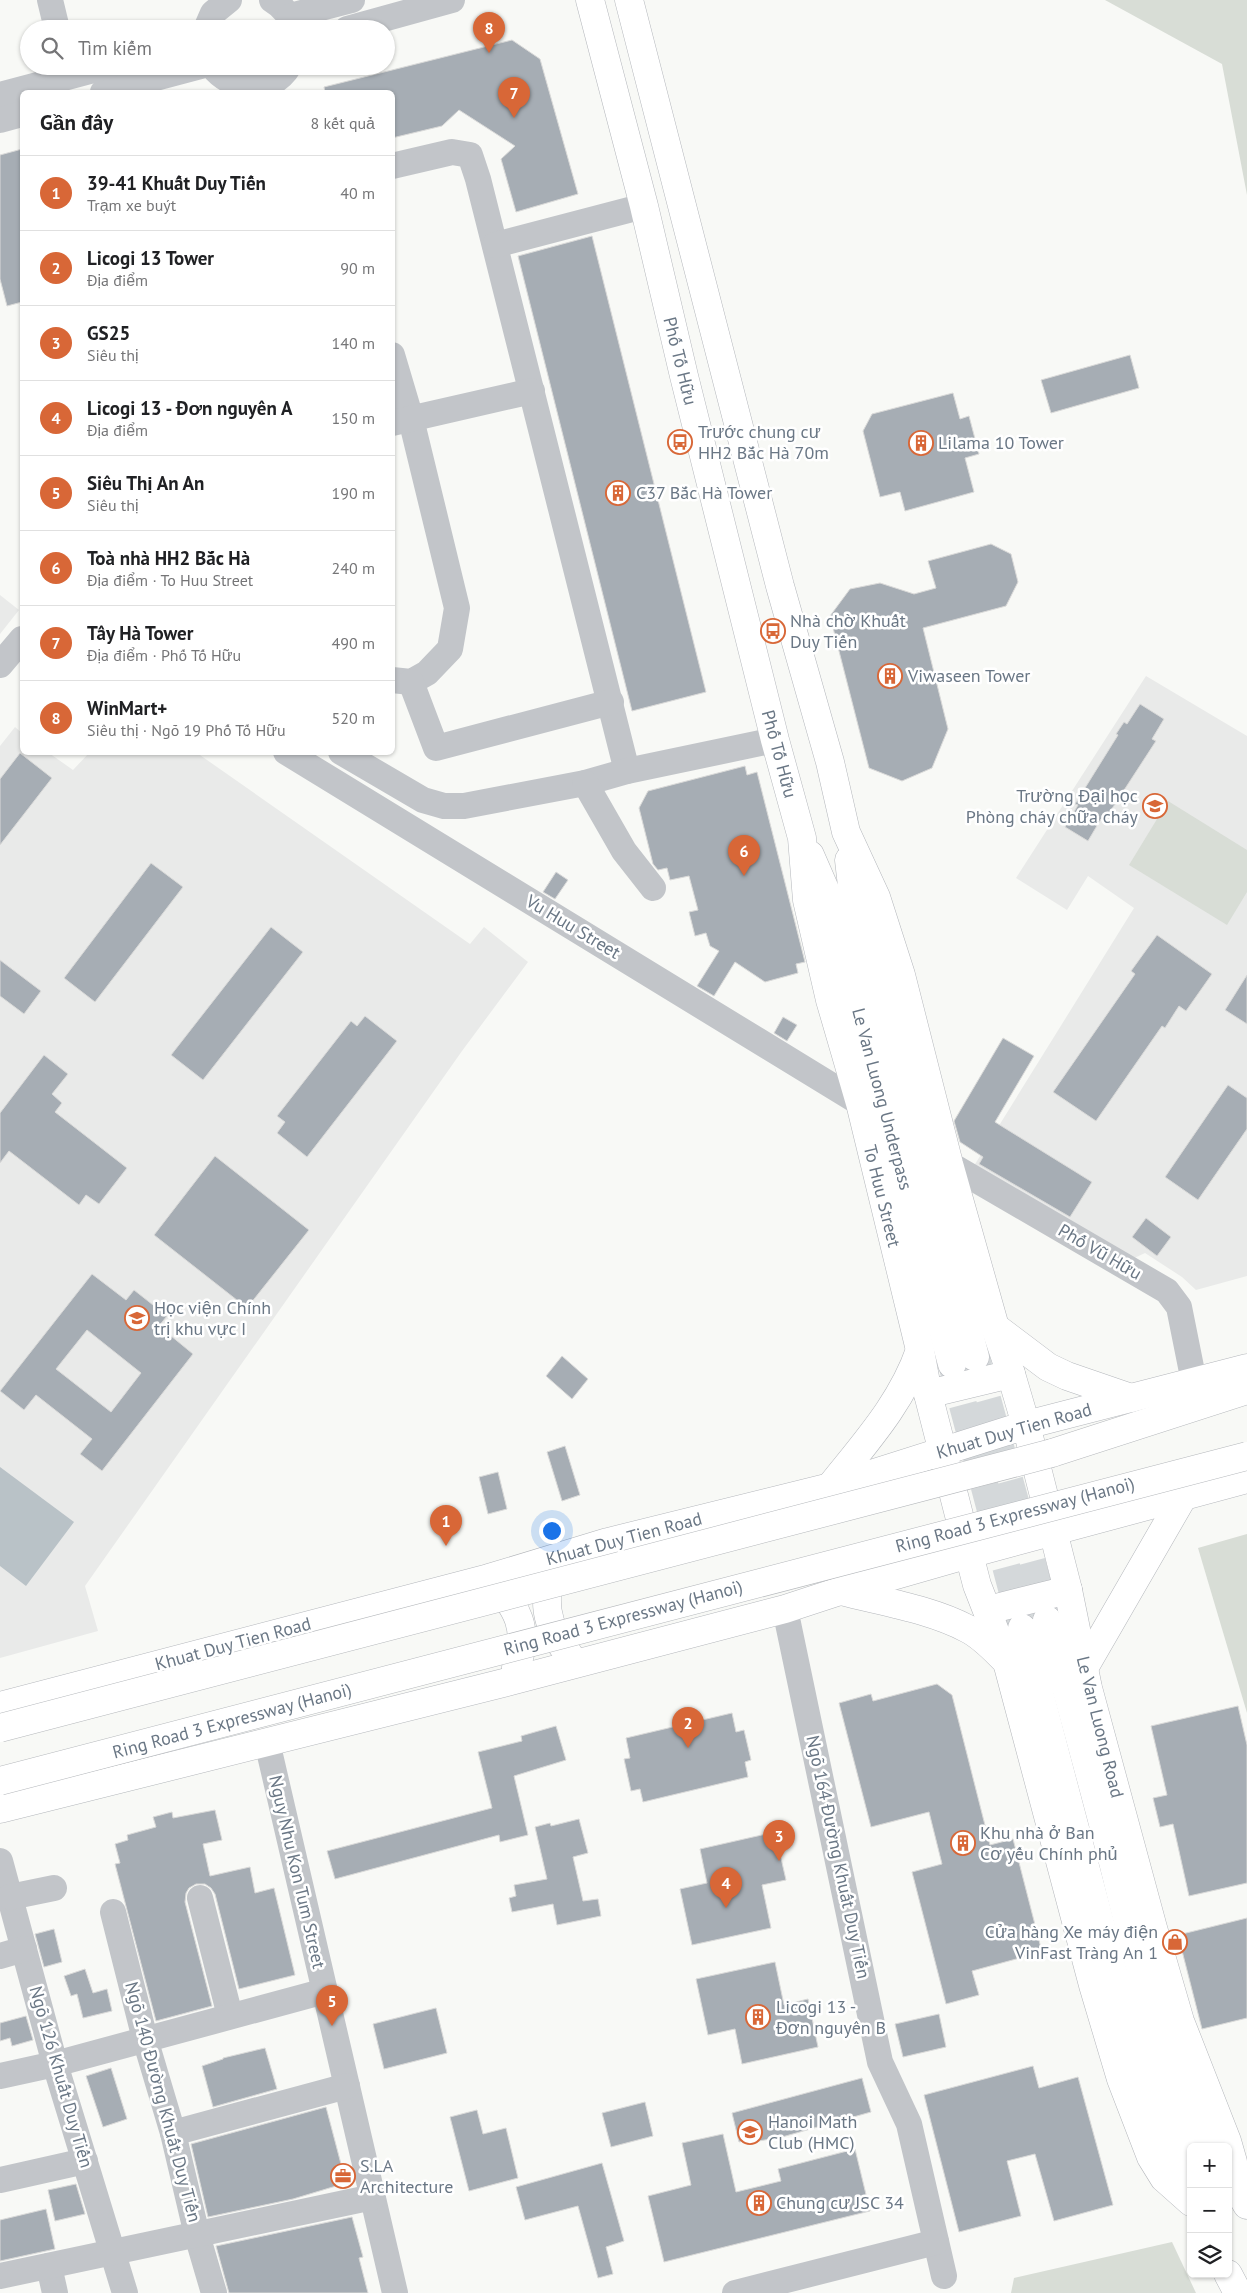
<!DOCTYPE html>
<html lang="vi">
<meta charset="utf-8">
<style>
:root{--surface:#fff;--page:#f6f6f6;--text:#202124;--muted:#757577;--line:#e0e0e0;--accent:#d86737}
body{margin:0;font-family:"PT Sans",sans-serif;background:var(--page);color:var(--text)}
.controls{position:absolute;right:15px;bottom:15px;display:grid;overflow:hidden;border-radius:8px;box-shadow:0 1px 4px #0004}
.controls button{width:45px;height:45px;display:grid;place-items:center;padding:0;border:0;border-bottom:1px solid var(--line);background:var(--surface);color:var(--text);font:25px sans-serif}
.you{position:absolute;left:551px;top:1530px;width:18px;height:18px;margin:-12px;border:4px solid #fff;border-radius:50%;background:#1a73e8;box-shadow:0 0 0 8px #1a73e833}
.badge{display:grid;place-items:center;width:32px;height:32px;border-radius:50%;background:var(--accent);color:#fff;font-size:16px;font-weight:700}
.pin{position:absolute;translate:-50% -41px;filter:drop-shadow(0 1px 2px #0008)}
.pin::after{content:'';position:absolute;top:26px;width:18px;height:15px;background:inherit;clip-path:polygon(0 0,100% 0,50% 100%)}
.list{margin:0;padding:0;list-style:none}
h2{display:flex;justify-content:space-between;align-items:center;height:65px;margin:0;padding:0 20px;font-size:21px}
h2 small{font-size:16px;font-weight:400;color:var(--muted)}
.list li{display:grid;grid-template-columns:32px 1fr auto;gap:15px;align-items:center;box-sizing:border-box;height:75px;padding:0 20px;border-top:1px solid var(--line)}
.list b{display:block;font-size:19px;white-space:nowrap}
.list p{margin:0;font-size:16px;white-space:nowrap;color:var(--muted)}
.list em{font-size:16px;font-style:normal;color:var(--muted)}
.icon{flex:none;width:28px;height:28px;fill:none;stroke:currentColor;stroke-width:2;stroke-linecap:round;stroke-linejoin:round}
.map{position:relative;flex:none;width:1247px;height:2293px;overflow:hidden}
.search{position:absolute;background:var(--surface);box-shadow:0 1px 4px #0004;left:20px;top:20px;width:375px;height:55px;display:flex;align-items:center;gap:12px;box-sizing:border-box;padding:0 18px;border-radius:28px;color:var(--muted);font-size:19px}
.panel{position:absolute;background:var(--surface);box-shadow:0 1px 4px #0004;left:20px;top:90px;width:375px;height:665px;border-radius:8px}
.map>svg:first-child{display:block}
.built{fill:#e9eae9}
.green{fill:#d8ddd6}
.water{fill:#b9c2c7}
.building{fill:#a6adb4;stroke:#dadad9;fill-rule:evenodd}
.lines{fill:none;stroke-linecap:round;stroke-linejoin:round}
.major-tunnel{stroke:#d4d8da;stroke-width:28;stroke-dasharray:28 14;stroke-linecap:butt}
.major-casing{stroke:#b4b7bc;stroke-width:29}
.highway-casing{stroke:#b5b8bc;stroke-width:29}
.minor{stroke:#c2c5c9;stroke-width:26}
.major{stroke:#fff;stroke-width:28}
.highway{stroke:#fff;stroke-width:28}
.highway-bridge-casing{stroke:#b5b8bc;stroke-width:29;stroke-linecap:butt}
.highway-bridge{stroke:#fff;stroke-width:28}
.labels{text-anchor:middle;stroke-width:5;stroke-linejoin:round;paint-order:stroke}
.street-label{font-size:18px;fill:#6a7785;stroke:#fff}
.poi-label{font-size:18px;fill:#6a7785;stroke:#fff;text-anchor:start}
</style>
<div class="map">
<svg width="1247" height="2293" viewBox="0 0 1247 2293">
<rect width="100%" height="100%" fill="#f8f9f6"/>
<g class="built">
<path d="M0 595 19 610 0 634Z"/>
<path d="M1146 676 1247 736V1276L1196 1290 1182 1277 1145 1253 1128 1261 972 1169 1134 908 1088 876 1067 910 1016 878Z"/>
<path d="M15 727 22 733V752L49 753 73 770 89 753H197L470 944 484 927 528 962 462 1051 85 1586 98 1631 0 1658V746Z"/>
</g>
<g class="green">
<path d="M1105 0H1247V195L1222 64Z"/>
<path d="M1168 801 1247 850V892L1227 925 1129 865Z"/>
<path d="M1247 1534V1713L1198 1548Z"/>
<path d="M1172 2242 1196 2293H1011L1014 2278Z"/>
</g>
<path class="water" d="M0 1467 74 1522 26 1586 0 1566Z"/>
<g class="building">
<path d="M512 40 540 59 578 194 516 212 501 159 515 146 459 110 442 126 392 138V92H325L324 87Z"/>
<path d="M22 149V302L7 306 0 279V155Z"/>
<path d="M592 236 706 692 632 711 518 256Z"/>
<path d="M1130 355 1139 388 1051 413 1041 380Z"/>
<path d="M953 393 960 419 969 416 979 454 965 458 974 492 905 511 900 492 880 497 863 431 872 414Z"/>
<path d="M991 544 1011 554 1018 582 1006 606 923 628 948 729 932 768 902 781 869 768 830 616 850 589 880 583 914 594 936 588 928 561Z"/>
<path d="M1140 704 1164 719 1152 739 1156 741 1104 821 1101 819 1088 841 1065 827 1078 805 1075 804 1118 735 1116 734 1124 722 1127 724Z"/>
<path d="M20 753 52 778 0 845V779Z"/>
<path d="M745 766 747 775 757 772 805 962 796 964 798 973 765 982 735 962 714 996 697 986 719 951 710 946 706 933 695 936 689 912 698 910 689 876 670 880 667 868 658 870 653 864 639 808 648 791Z"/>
<path d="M151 863 183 887 95 1002 64 978Z"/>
<path d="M556 872 568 880 555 899 543 892Z"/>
<path d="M271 927 303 952 203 1080 171 1055Z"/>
<path d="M1157 935 1212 974 1186 1011 1179 1006 1165 1028 1162 1026 1096 1121 1053 1092 1135 974 1131 971Z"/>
<path d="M0 960 41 991 24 1014 0 996Z"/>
<path d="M1247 975V1024L1225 1010Z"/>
<path d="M365 1016 397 1041 307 1157 277 1133 285 1122 277 1116 351 1021 357 1026Z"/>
<path d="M783 1017 797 1025 787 1041 774 1033Z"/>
<path d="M1003 1038 1034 1056 995 1122 1092 1182 1070 1217 979 1164 983 1157 960 1142 954 1121Z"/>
<path d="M44 1055 68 1074 52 1094 62 1103 55 1112 127 1168 99 1204 86 1195 79 1205 9 1151 0 1163V1113Z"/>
<path d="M1228 1085 1247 1098V1129L1198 1200 1165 1177Z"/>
<path d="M215 1156 309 1230 247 1308 154 1235Z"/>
<path d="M1146 1218 1171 1237 1157 1256 1132 1237Z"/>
<path d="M92 1274 126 1300 134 1290 167 1316 159 1326 193 1354 102 1471 80 1454 92 1439 36 1395 24 1410 0 1391ZM87 1330 141 1373 111 1412 56 1369Z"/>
<path d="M562 1356 588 1379 572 1399 546 1376Z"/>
<path d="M565 1446 580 1495 562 1501 547 1452Z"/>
<path d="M498 1472 507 1509 488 1514 479 1477Z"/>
<path d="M937 1684 952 1695 990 1845 1013 1839 1042 1952 972 1971 979 1995 946 2004 912 1872 942 1864 929 1812 871 1827 839 1703 871 1694 873 1701Z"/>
<path d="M1238 1706 1247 1745V1883L1189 1896 1173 1824 1160 1827 1153 1798 1167 1795 1151 1726Z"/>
<path d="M732 1713 736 1732 744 1730 751 1760 745 1762 748 1777 643 1802 640 1789 631 1791 624 1759 630 1758 626 1738Z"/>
<path d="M556 1726 566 1760 514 1776 528 1835 500 1842 499 1835 335 1879 327 1851 492 1808 478 1752 522 1741 521 1736Z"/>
<path d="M215 1810 222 1840 203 1844 210 1876 250 1867 255 1893 274 1888 295 1975 239 1989 215 1894 211 1888 205 1884H196L189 1888 186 1893 185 1902 212 2006 156 2021 115 1864 120 1863 115 1844 128 1840 127 1835 156 1827 153 1817 172 1812 173 1818Z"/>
<path d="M579 1819 588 1853 573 1857 583 1901 598 1899 601 1916 557 1925 553 1904 512 1912 509 1898 516 1896 514 1885 547 1879 535 1827 550 1823 551 1826Z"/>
<path d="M775 1832 786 1880 762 1885 771 1928 692 1945 680 1889 707 1883 700 1849Z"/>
<path d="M1247 1918V2018L1202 2029 1178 1935Z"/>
<path d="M54 1929 62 1962 44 1967 35 1934Z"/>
<path d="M775 1962 784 2005 808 1999 818 2047 742 2064 735 2029 708 2035 696 1979Z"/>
<path d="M85 1969 93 1993 107 1989 112 2011 83 2018 77 1994 71 1996 64 1976Z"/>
<path d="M436 2008 447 2053 384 2069 373 2024Z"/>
<path d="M939 2014 946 2047 903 2057 895 2024Z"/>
<path d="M26 2016 33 2040 12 2046 10 2038 0 2041V2023Z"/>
<path d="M265 2048 277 2089 213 2107 202 2066 223 2059V2058Z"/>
<path d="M1033 2066 1039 2088 1078 2077 1113 2205 1054 2221 1035 2154 1007 2161 1021 2216 959 2232 924 2095Z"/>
<path d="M111 2068 127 2119 103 2127 86 2076Z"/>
<path d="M862 2078 871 2112 782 2137 753 2142V2139L739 2142 732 2113Z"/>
<path d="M645 2102 653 2136 611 2147 602 2113Z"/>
<path d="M326 2107 346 2183 293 2199 208 2217 191 2144Z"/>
<path d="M477 2110 483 2134 506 2128 518 2178 469 2191 450 2117Z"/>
<path d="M723 2134 736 2192 781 2181 778 2169 855 2149 870 2211 664 2262 648 2196 691 2185 682 2143Z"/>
<path d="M602 2163 624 2241 606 2247 613 2274 598 2278 578 2206 525 2220 516 2187Z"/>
<path d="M76 2184 85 2214 55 2221 48 2190Z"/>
<path d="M46 2209 55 2249 0 2261V2220Z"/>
<path d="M352 2217 363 2257 359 2258 368 2293H229L216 2246Z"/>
</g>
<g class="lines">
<g class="major-tunnel">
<path d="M976 1359 1047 1619"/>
<path d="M952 1364 1022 1626"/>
</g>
<defs>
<g id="major">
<path d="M590 0 644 206 684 376 775 740 802 838 807 900 830 1000 860 1103 920 1350 928 1394 969 1554 977 1585 1007 1662 1093 1985 1121 2079 1151 2157 1164 2178 1191 2202"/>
<path d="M629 0 780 586 830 762 846 832 876 897 901 975 949 1164 995 1327 1011 1374 1026 1425 1068 1590 1088 1688 1153 1928 1180 2021 1227 2141 1233 2162 1236 2186 1247 2205"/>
<path d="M810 855 827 894 952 1364"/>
<path d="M849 860 852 886 975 1357"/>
<path d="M995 1327 1048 1367 1067 1376 1131 1398"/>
<path d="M928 1394 1011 1374"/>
<path d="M830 1487C864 1444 902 1403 920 1350"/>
<path d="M551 1562C545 1602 542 1621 569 1655"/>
<path d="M490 1580C518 1606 530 1630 516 1668"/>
<path d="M841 1591C883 1602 930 1609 968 1629 982 1636 993 1648 1004 1659"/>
<path d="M988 1610 1068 1590"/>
<path d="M1047 1620C1070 1701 1092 1781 1113 1862 1137 1958 1160 2058 1206 2147"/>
<path d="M1022 1628 1114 1976 1158 2106 1187 2174 1191 2190"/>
<path d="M1084 1668 1184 1495"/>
<path d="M0 1706 489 1578 608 1542 830 1487 1026 1425 1247 1368"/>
<path d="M0 1809 511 1681 785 1609 840 1591 969 1554 1247 1479"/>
<path d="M1228 2274 1238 2293"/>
</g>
<path id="highway" d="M1052 1453 1247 1390"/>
</defs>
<use href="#major" class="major-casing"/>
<use href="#highway" class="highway-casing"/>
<g class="minor">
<path d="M50 0 57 29"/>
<path d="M272 0C284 7 290 16 295 29"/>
<path d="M290 16 352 0"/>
<path d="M206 29 213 13 229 0"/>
<path d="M347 29 452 0"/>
<path d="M212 66C231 91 271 96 289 66"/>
<path d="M103 92 201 66"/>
<path d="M0 95 109 66"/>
<path d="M0 120 22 114"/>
<path d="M392 166 452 152 470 155 478 179 627 771"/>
<path d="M495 245 644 206"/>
<path d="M392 355 411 419 457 608 450 649 427 673 411 682 392 680"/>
<path d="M392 423 532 391"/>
<path d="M0 665 22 639"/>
<path d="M411 682 436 748 611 702"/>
<path d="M286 752 860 1103"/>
<path d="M341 752 423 800 444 806H464L585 783 627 771 775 740"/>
<path d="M585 783 624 851 653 888"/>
<path d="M949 1164 1167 1291 1179 1307 1194 1382"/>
<path d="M785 1609 880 2062 909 2124 944 2276"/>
<path d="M267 1742 395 2293"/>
<path d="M0 1861 55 2064 125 2293"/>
<path d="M10 1897 54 1888"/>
<path d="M200 1898 230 2016"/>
<path d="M113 1912 145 2039 173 2133 197 2235 214 2293"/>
<path d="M0 1956 24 1949"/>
<path d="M0 2076 55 2064 325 1991"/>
<path d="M173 2133 347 2086"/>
<path d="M0 2180 85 2161"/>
<path d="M49 2266 55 2293"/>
<path d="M0 2276 373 2197"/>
<path d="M735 2293 936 2242"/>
</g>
<use href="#major" class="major"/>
<use href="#highway" class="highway"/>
<defs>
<g id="highway-bridge">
<path d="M0 1728 1052 1453"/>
<path d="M0 1781 1247 1456"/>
</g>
</defs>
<use href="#highway-bridge" class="highway-bridge-casing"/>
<use href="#highway-bridge" class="highway-bridge"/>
</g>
<defs>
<symbol id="bus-ring" viewBox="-11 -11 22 22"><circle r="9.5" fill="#fff" stroke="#d86737" stroke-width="1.5"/><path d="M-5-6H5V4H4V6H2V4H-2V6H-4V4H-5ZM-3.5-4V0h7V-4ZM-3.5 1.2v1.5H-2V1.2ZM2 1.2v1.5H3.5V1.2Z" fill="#d86737"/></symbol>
<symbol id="building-ring" viewBox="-11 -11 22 22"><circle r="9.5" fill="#fff" stroke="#d86737" stroke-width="1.5"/><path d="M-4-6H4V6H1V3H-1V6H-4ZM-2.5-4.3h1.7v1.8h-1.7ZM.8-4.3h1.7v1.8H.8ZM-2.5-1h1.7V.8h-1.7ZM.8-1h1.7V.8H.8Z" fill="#d86737"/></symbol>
<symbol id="university-ring" viewBox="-11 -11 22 22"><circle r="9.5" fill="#fff" stroke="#d86737" stroke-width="1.5"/><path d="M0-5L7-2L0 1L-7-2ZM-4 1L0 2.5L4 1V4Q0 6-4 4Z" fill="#d86737"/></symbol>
<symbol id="shop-ring" viewBox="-11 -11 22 22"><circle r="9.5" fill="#fff" stroke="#d86737" stroke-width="1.5"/><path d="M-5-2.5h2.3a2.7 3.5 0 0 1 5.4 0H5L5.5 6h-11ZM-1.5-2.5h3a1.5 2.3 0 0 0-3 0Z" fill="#d86737"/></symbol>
<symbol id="school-ring" viewBox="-11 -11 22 22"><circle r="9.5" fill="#fff" stroke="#d86737" stroke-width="1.5"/><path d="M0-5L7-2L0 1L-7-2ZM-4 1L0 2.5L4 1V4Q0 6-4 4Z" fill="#d86737"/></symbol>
<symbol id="office-ring" viewBox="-11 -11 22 22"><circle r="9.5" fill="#fff" stroke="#d86737" stroke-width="1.5"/><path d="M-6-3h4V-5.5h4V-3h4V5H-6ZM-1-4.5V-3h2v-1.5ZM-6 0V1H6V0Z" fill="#d86737"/></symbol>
</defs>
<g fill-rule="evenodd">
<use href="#bus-ring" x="666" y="428" width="28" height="28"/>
<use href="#building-ring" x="907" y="429" width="28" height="28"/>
<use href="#building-ring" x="604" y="479" width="28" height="28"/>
<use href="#bus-ring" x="759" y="617" width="28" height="28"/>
<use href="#building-ring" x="876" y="662" width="28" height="28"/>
<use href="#university-ring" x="1141" y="792" width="28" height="28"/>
<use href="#university-ring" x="123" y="1304" width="28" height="28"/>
<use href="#building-ring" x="949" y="1829" width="28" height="28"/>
<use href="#shop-ring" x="1161" y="1928" width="28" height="28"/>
<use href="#building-ring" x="744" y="2003" width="28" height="28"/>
<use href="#school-ring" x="736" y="2118" width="28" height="28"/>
<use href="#office-ring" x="329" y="2162" width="28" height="28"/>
<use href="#building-ring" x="745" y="2189" width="28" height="28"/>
</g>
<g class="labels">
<g class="street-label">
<text transform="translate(680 361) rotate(76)" y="6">Phố Tố Hữu</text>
<text transform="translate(779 754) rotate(75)" y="6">Phố Tố Hữu</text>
<text transform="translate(573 927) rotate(31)" y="6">Vu Huu Street</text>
<text transform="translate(882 1099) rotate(75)" y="6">Le Van Luong Underpass</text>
<text transform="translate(882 1196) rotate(76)" y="6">To Huu Street</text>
<text transform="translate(1100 1252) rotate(30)" y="6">Phố Vũ Hữu</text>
<text transform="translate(1014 1431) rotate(-16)" y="6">Khuat Duy Tien Road</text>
<text transform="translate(1015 1515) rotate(-15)" y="6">Ring Road 3 Expressway (Hanoi)</text>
<text transform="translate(624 1539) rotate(-15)" y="6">Khuat Duy Tien Road</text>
<text transform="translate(623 1618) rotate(-15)" y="6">Ring Road 3 Expressway (Hanoi)</text>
<text transform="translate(233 1644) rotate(-15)" y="6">Khuat Duy Tien Road</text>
<text transform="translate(232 1721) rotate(-15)" y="6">Ring Road 3 Expressway (Hanoi)</text>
<text transform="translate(1100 1727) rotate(76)" y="6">Le Van Luong Road</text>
<text transform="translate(838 1857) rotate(78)" y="6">Ngõ 164 Đường Khuất Duy Tiến</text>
<text transform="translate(297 1872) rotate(77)" y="6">Nguy Nhu Kon Tum Street</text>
<text transform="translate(61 2077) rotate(74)" y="6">Ngõ 126 Khuất Duy Tiến</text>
<text transform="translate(163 2102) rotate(75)" y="6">Ngõ 140 Đường Khuất Duy Tiến</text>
</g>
<g class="poi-label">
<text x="698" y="438">Trước chung cư<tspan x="698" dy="21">HH2 Bắc Hà 70m</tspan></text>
<text x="938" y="449">Lilama 10 Tower</text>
<text x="636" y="499">C37 Bắc Hà Tower</text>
<text x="790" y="627">Nhà chờ Khuất<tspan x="790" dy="21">Duy Tiến</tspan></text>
<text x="908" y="682">Viwaseen Tower</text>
<text x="1138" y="802" text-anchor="end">Trường Đại học<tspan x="1138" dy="21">Phòng cháy chữa cháy</tspan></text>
<text x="154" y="1314">Học viện Chính<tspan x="154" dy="21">trị khu vực I</tspan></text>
<text x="980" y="1839">Khu nhà ở Ban<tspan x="980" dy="21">Cơ yếu Chính phủ</tspan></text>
<text x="1158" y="1938" text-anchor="end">Cửa hàng Xe máy điện<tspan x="1158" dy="21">VinFast Tràng An 1</tspan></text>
<text x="776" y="2013">Licogi 13 -<tspan x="776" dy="21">Đơn nguyên B</tspan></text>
<text x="768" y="2128">Hanoi Math<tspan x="768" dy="21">Club (HMC)</tspan></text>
<text x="360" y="2172">S.LA<tspan x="360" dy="21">Architecture</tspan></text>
<text x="776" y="2209">Chung cư JSC 34</text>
</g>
</g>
</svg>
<div class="controls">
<button>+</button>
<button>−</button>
<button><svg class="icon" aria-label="layers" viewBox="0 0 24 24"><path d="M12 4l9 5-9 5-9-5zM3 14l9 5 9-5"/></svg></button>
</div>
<div class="you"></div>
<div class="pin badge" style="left:446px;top:1546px">1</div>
<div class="pin badge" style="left:688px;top:1748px">2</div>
<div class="pin badge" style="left:779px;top:1861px">3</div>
<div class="pin badge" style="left:726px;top:1908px">4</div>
<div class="pin badge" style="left:332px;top:2026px">5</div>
<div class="pin badge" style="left:744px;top:876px">6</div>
<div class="pin badge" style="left:514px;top:118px">7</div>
<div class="pin badge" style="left:489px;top:53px">8</div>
<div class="search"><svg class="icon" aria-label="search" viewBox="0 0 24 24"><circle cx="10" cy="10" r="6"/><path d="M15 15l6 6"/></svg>Tìm kiếm</div>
<section class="panel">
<h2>Gần đây<small>8 kết quả</small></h2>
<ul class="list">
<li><span class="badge">1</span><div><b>39-41 Khuất Duy Tiến</b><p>Trạm xe buýt</p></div><em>40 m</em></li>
<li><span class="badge">2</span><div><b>Licogi 13 Tower</b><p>Địa điểm</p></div><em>90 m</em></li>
<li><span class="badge">3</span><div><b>GS25</b><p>Siêu thị</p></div><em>140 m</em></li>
<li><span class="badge">4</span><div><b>Licogi 13 - Đơn nguyên A</b><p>Địa điểm</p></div><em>150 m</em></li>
<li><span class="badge">5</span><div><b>Siêu Thị An An</b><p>Siêu thị</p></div><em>190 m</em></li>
<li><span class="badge">6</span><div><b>Toà nhà HH2 Bắc Hà</b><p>Địa điểm · To Huu Street</p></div><em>240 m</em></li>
<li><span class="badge">7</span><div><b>Tây Hà Tower</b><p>Địa điểm · Phố Tố Hữu</p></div><em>490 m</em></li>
<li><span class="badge">8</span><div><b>WinMart+</b><p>Siêu thị · Ngõ 19 Phố Tố Hữu</p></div><em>520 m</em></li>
</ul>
</section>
</div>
